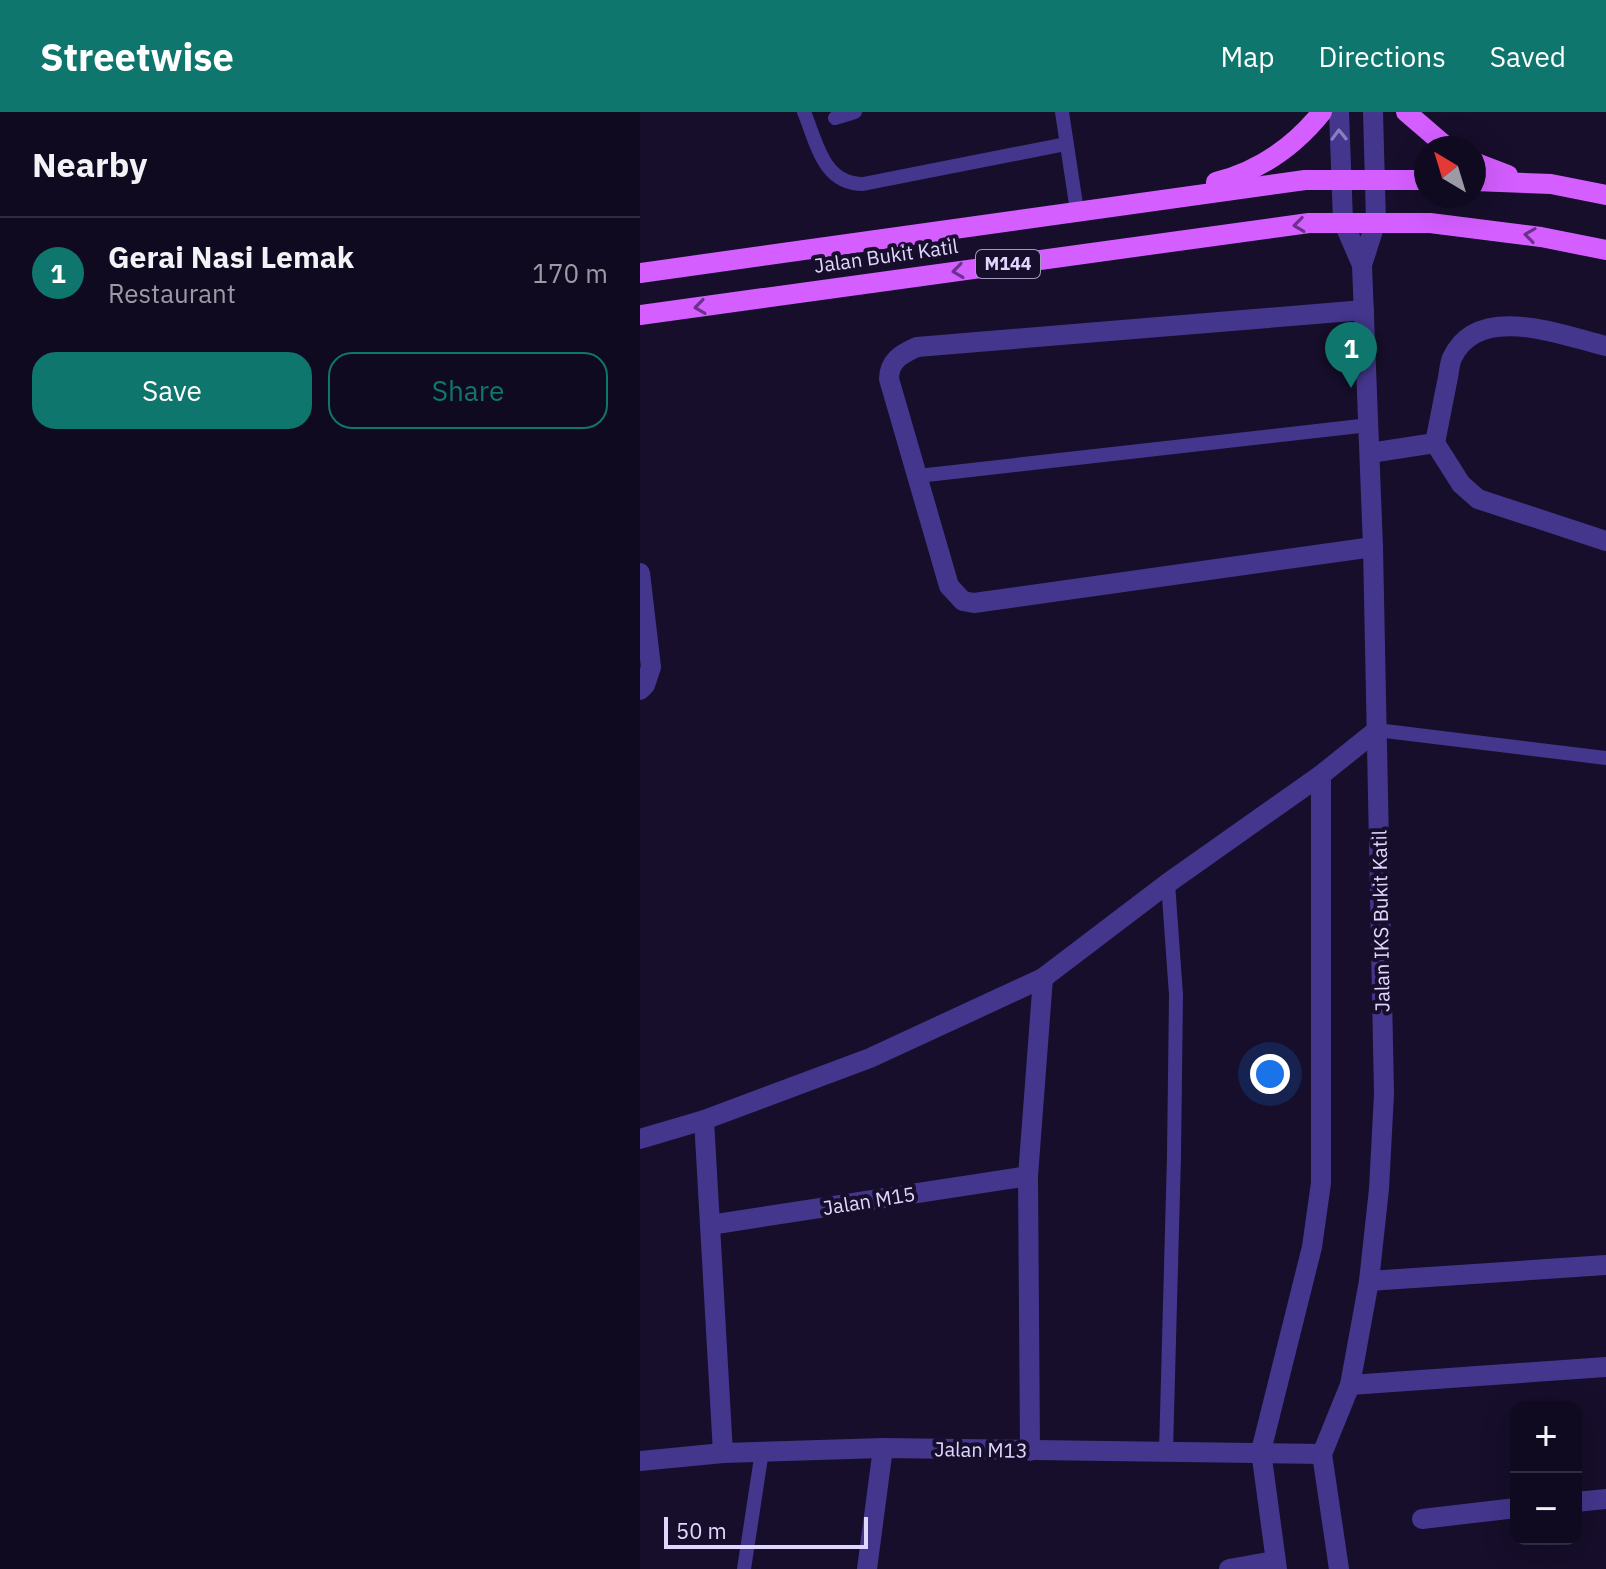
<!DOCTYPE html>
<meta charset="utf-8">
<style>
:root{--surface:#100a20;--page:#191329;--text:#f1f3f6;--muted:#9c9aa5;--line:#302b3e;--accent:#0f766e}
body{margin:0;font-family:"IBM Plex Sans",sans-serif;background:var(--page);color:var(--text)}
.controls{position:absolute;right:24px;bottom:24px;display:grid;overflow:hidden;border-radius:16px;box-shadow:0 8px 32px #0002}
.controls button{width:72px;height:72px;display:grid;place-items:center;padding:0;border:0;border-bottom:2px solid var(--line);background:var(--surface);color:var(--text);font:40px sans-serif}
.compass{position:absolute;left:774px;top:24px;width:72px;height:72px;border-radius:50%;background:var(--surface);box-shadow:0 8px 32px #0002;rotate:322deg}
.scale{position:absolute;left:24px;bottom:20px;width:204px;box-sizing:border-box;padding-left:8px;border:4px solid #e0d7ff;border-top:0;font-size:22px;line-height:28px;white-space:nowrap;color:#e0d7ff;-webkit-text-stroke:6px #160e2a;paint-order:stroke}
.you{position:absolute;left:630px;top:962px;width:28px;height:28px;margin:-20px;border:6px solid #fff;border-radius:50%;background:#1a73e8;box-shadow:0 0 0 12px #1a73e833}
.badge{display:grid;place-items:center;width:52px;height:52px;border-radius:50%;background:var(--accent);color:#fff;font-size:26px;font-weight:700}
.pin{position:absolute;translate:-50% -66px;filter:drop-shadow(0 2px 4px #0008)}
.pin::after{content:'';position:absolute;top:42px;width:28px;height:24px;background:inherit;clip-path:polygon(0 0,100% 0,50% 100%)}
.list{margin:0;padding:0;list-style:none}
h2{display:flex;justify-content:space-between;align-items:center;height:104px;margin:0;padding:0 32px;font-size:34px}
h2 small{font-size:26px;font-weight:400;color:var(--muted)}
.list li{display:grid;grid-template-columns:52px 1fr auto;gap:24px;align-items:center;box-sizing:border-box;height:112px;padding:0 32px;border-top:2px solid var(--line)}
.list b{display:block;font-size:30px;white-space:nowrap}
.list p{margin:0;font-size:26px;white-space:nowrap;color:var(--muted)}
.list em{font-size:26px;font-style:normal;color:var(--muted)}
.actions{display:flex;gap:16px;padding:24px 32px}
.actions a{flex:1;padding:18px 0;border:2px solid var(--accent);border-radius:24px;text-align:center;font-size:28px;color:var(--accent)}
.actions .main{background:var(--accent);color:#fff}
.map{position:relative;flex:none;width:966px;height:1457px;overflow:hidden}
header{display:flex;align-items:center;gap:48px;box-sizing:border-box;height:112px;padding:0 40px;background:var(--accent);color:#fff}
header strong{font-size:38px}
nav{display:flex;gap:44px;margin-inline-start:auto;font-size:28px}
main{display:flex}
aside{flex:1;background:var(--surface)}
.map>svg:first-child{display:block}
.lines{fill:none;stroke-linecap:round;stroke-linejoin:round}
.service{stroke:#43368c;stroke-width:14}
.minor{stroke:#43368c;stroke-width:20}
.primary{stroke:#d45eff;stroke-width:20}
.oneway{stroke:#8a7ec0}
.oneway2{stroke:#6b328a}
.labels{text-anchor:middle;stroke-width:8;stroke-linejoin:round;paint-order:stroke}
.shield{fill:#160e2a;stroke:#a39bbf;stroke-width:2}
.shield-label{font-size:18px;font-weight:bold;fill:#e0d7ff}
.street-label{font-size:20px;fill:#e0d7ff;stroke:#160e2a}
</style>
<header>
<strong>Streetwise</strong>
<nav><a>Map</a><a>Directions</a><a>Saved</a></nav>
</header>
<main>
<aside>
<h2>Nearby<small></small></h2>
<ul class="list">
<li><span class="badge">1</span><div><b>Gerai Nasi Lemak</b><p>Restaurant</p></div><em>170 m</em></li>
</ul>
<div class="actions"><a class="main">Save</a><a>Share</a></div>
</aside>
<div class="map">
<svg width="966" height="1457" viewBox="0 0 966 1457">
<rect width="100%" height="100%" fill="#160e2a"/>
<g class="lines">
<g class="service">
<path d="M164 0C177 31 183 72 223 72L426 32"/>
<path d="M422 0 437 99"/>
<path d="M195 6 215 0"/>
<path d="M278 364 729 313"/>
<path d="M737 618 966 646"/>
<path d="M526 1339 534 1044 536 883 528 771"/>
<path d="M104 1457 122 1339"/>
</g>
<g class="minor">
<path d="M699 0 703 109 722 153"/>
<path d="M724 198 277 235C261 242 249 249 249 267L309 474 323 489 334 491 733 435"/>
<path d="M966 234C923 224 838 189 812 246 809 253 809 263 807 270 803 290 799 311 795 331L821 372 838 387 966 429"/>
<path d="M730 341 795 331"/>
<path d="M0 461 11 555 5 573 0 578"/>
<path d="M64 1008 83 1341"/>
<path d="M0 1027 64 1008 230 946 403 866 528 771 681 663 737 618"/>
<path d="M70 1113 388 1064"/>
<path d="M729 1169 966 1153"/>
<path d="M710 1273 966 1255"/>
<path d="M390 1339 388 1064 403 866"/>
<path d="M0 1349 83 1341 243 1336 682 1342"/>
<path d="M936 1390 966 1387"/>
<path d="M782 1407 876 1396"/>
<path d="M227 1457 243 1336"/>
<path d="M589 1457 635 1449"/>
<path d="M637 1457 621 1339 672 1135 681 1071V663"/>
<path d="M699 1457 682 1342 710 1273 729 1169 739 1077 744 982 733 435 722 153 736 109 733 0"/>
</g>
<g class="primary">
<path d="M766 0 808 36"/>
<path d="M834 50 868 63"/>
<path d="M834 69 911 72 966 83"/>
<path d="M576 70C619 59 654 35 682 0"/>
<path d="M0 161 665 68H786"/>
<path d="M0 203 669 111H790L901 125 966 138"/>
</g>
</g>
<defs><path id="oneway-chevron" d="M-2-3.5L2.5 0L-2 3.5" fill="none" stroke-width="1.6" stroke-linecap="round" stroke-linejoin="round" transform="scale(2)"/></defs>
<use class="oneway" href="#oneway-chevron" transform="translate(699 23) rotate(-91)"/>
<g class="oneway2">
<use href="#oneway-chevron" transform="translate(659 113) rotate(173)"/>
<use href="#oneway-chevron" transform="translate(890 123) rotate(-172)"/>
<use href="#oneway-chevron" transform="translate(318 159) rotate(172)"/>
<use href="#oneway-chevron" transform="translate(60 195) rotate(172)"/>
</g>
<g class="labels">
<rect class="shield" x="336" y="138" width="64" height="28" rx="6"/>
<g class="shield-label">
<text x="368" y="158">M144</text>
</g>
<g class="street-label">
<text transform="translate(246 144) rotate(-8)" y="7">Jalan Bukit Katil</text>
<text transform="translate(741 809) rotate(-91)" y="7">Jalan IKS Bukit Katil</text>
<text transform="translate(229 1089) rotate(-9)" y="7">Jalan M15</text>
<text transform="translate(341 1338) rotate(1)" y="7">Jalan M13</text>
</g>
</g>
</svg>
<div class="controls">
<button>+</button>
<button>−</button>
</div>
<svg class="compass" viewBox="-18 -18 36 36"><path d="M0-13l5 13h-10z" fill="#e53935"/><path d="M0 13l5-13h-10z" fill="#9c9aa5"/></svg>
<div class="scale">50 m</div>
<div class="you"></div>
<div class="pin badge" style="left:711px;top:276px">1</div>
</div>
</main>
